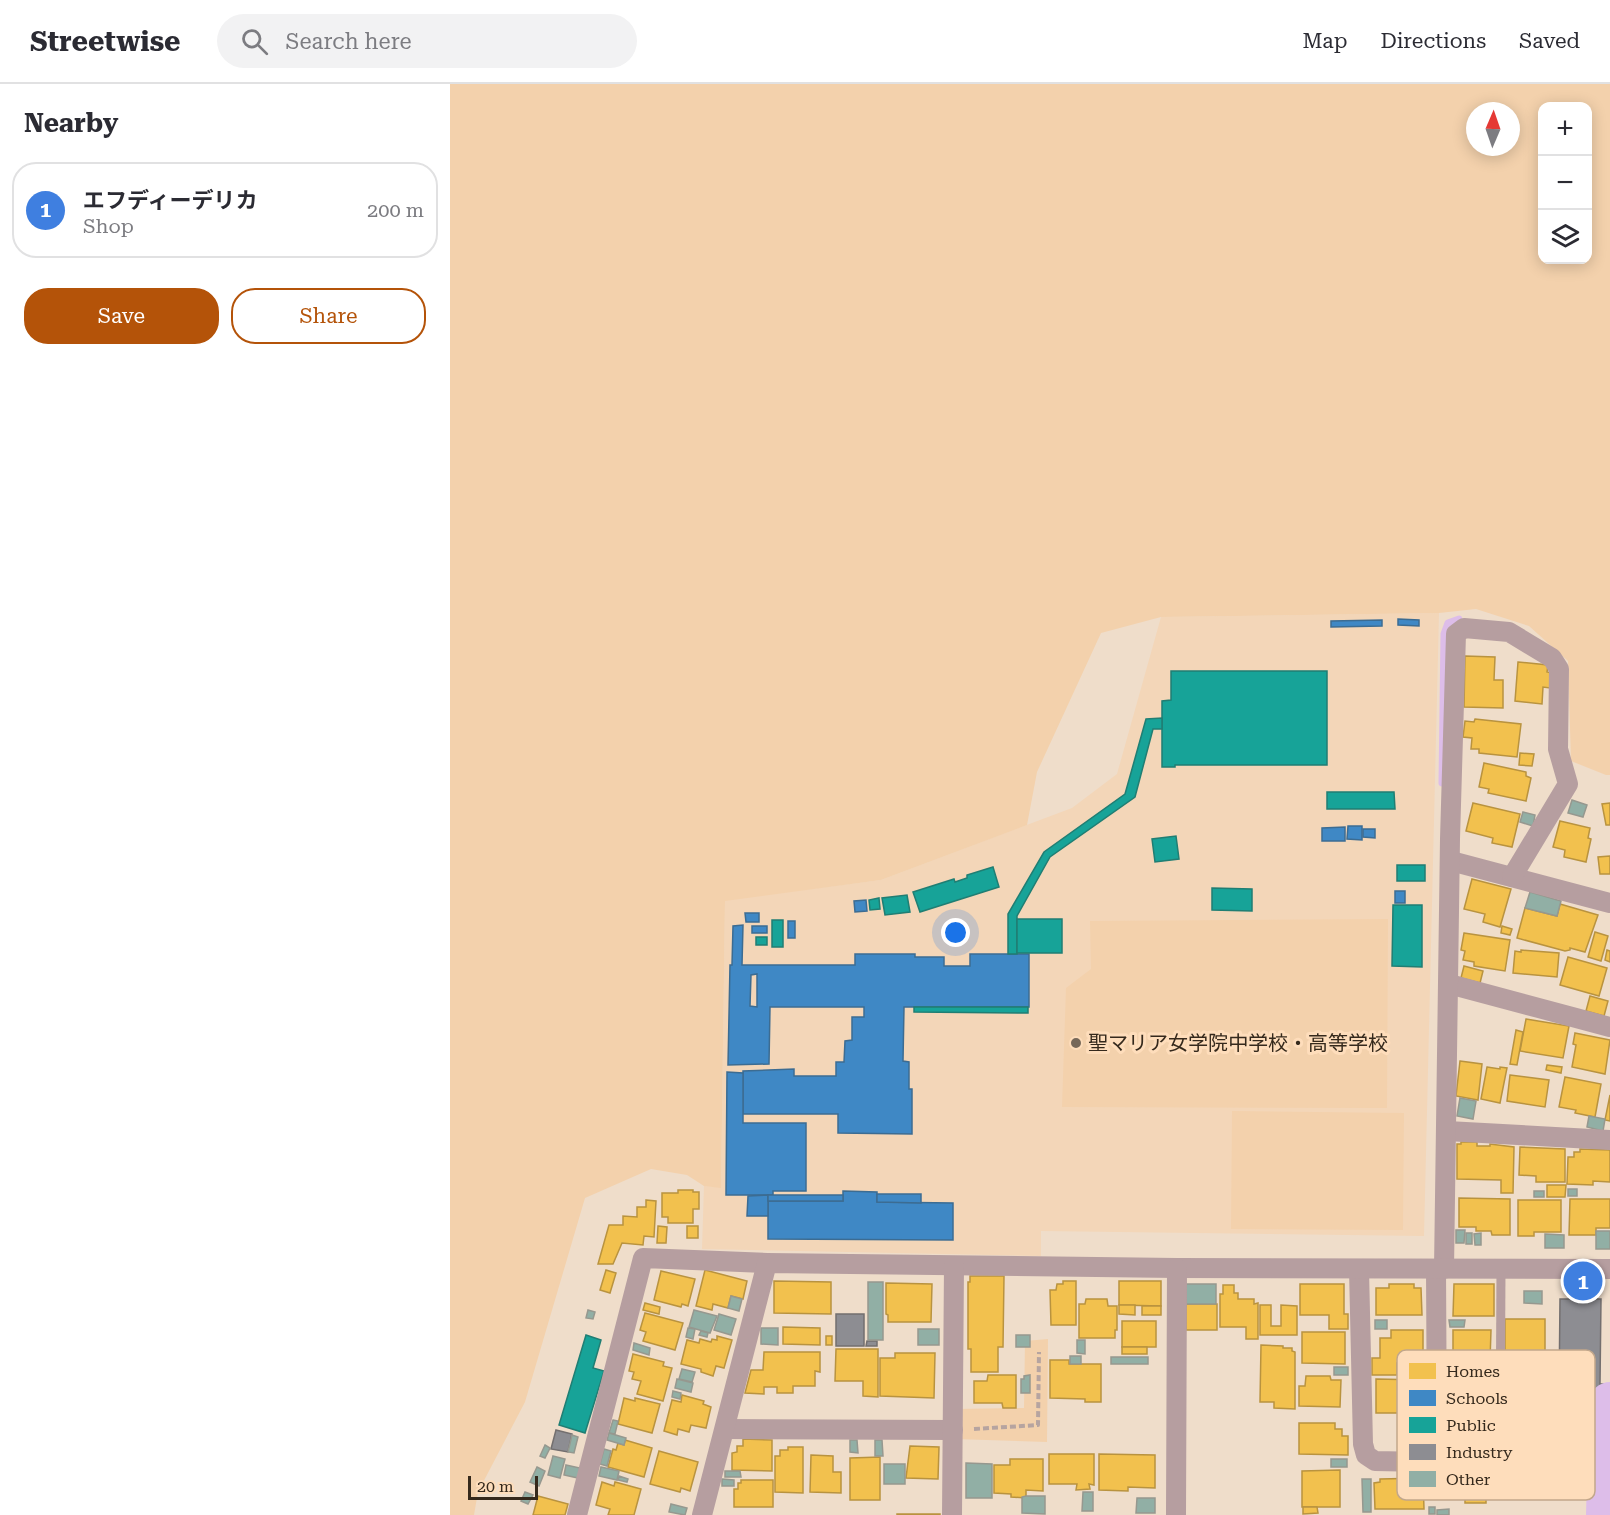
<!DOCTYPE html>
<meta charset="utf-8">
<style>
:root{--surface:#fff;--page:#f2f2f3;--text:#2b2b33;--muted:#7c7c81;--line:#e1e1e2;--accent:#b45309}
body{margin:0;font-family:"Roboto Serif","Noto Sans JP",serif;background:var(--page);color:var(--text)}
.controls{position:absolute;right:18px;top:18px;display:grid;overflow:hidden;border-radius:12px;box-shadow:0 3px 15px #0003}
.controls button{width:54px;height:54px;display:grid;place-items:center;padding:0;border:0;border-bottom:2px solid var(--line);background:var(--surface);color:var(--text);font:30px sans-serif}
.compass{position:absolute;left:1016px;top:18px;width:54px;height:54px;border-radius:50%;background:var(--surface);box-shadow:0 3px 15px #0003;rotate:2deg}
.scale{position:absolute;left:18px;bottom:15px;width:70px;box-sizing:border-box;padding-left:6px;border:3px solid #35291c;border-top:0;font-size:16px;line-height:21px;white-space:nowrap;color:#35291c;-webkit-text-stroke:4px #feddbb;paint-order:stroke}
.you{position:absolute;left:506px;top:849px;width:21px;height:21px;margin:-15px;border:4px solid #fff;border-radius:50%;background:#1a73e8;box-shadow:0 0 0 9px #1a73e833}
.badge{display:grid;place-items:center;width:39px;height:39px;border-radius:50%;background:var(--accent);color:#fff;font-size:20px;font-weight:700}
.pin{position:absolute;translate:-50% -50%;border:3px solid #fff;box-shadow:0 2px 6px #0006}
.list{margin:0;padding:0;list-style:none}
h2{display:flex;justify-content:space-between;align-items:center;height:78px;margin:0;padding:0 24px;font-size:26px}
h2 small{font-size:20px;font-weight:400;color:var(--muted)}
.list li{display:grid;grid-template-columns:39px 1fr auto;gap:18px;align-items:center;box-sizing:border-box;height:96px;margin:0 12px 12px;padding:0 12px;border:2px solid var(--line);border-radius:24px}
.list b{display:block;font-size:22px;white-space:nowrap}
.list p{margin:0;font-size:20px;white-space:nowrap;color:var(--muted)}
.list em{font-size:20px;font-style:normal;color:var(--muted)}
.actions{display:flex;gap:12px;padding:18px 24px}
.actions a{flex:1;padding:14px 0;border:2px solid var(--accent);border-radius:24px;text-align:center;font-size:21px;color:var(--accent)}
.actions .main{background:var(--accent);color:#fff}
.icon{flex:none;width:33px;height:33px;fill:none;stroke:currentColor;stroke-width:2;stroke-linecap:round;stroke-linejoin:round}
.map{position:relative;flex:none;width:1160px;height:1431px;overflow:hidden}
header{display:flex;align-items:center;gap:36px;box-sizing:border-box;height:84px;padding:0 30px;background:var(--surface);border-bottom:2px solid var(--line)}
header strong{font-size:28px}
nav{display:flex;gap:33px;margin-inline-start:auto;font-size:21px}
.search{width:420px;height:54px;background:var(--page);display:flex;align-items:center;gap:15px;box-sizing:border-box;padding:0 21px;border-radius:33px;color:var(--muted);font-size:22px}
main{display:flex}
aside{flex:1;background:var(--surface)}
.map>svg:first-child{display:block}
.built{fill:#f3d6b8}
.green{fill:#f3d1ac;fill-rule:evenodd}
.homes{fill:#f2c14e;stroke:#b9933f;stroke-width:1.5}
.schools{fill:#3f88c5;stroke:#3c6c92;stroke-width:1.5;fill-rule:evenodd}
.public{fill:#17a398;stroke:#207e73;stroke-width:1.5}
.industry{fill:#8d8d92;stroke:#736f6f;stroke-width:1.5}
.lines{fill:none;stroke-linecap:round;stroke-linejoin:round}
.stream{stroke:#ddbde9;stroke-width:7}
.river{stroke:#ddbde9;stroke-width:42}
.building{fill:#91afa5;stroke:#96988f;stroke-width:1.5}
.path{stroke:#b6a4a0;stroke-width:4;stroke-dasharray:6 3;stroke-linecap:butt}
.lane{stroke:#b69ea0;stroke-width:9}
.street{stroke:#b69ea0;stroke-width:20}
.poi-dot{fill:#766859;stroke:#feddbb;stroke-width:2}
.labels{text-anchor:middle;stroke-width:6;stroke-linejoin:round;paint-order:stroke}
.poi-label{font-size:20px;fill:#35291c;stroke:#feddbb;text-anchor:start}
.key{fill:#feddbb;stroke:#c2a78b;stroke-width:1.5}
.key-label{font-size:16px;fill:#35291c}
</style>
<header>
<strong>Streetwise</strong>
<div class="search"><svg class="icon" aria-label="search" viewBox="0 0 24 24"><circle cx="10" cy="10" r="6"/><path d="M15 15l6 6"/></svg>Search here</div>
<nav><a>Map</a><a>Directions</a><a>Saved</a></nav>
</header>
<main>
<aside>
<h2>Nearby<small></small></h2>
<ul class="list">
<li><span class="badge" style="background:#3f7fe0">1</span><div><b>エフディーデリカ</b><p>Shop</p></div><em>200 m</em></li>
</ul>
<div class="actions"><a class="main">Save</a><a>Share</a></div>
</aside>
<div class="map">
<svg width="1160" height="1431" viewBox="0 0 1160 1431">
<rect width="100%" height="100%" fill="#efddca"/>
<path class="built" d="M989 529 974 1152 591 1147V1172L252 1165 254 1102 271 1103 275 816 431 796 622 724 667 690 711 533Z"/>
<g class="green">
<path d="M0 0H1160V691H1156L1121 677 1118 577 1079 542 1026 525 989 529 711 533 651 549 587 688 577 741 431 796 275 817 271 1104 254 1102 237 1091 201 1085 135 1114 75 1318 28 1408 24 1431H0ZM1092 22H1138V176H1092ZM1025 27H1061V63H1025Z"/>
<path d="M938 835 937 1024 612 1023 616 904 641 885 640 837Z"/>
<path d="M782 1027 954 1029 953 1146 781 1145Z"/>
<path d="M598 1255 597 1358 504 1355 505 1325 574 1324 575 1257Z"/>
</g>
<g class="homes">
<path d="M1015 572 1045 573 1044 596H1053V624L1014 623Z"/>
<path d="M1068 578 1098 581 1097 588 1102 589 1100 604 1093 603 1092 620 1065 617Z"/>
<path d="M1025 635 1071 640 1067 673 1029 669V665H1021L1022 654 1013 653 1015 637 1024 638Z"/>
<path d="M1070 669 1084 670 1082 682 1069 681Z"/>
<path d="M1034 679 1076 688V692L1081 694 1076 717 1038 709 1039 705 1029 703Z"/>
<path d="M1023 719 1070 730 1062 763 1042 759 1043 754 1016 747Z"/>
<path d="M1160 719V741H1156L1152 720Z"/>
<path d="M1110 737 1140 744 1138 754 1141 755 1136 778 1114 773 1115 766 1103 763Z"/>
<path d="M1160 772V790H1150L1148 773Z"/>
<path d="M1022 795 1061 805 1050 843 1033 838 1035 830 1014 825Z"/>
<path d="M1110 820 1148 831 1135 868 1120 864V866L1115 867 1067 854 1075 824 1107 832Z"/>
<path d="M1052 842 1062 845 1060 851 1051 849Z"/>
<path d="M1145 848 1158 852 1151 877 1138 873Z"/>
<path d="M1014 849 1060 856 1055 887 1024 882V878L1013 876 1015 867 1011 866Z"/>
<path d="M1071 866 1109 869 1107 893 1063 889 1065 867 1071 868Z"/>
<path d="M1157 866 1160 867V878L1155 876Z"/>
<path d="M1118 873 1157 884 1149 912 1110 901Z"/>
<path d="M1014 882 1033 887 1030 899 1011 894Z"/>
<path d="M1140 912 1158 917 1154 932 1136 927Z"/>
<path d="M1076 935 1119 942 1113 974 1070 967Z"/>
<path d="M1066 946 1073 948 1067 981 1060 980Z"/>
<path d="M1125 949 1160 956 1155 990 1122 983 1126 961 1123 960Z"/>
<path d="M1010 977 1032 980 1028 1016 1006 1012Z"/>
<path d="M1097 981 1112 983 1111 989 1096 986Z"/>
<path d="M1037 983 1050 985V983L1057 984 1050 1019 1031 1015Z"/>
<path d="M1060 991 1099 996 1095 1023 1057 1017Z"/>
<path d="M1115 993 1151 1000 1145 1033 1125 1029 1126 1026 1109 1023Z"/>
<path d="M1160 1011V1037L1155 1036Z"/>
<path d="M1011 1058H1027V1062H1040V1060L1064 1063 1063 1109H1051V1096L1007 1095V1060H1011Z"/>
<path d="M1070 1063 1115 1065V1098H1086V1092L1069 1091Z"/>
<path d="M1130 1065 1160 1066V1098L1143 1097V1101L1117 1100 1118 1073H1124V1068H1130Z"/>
<path d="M1097 1101H1116L1115 1113H1097Z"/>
<path d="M228 1106H243V1108H249V1125H243V1139H218V1133H212V1109H228Z"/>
<path d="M1009 1114 1060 1115V1151H1042L1041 1147H1026V1143H1009Z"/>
<path d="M1120 1115H1160V1144H1146V1151H1119Z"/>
<path d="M196 1116 206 1117 204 1153 194 1152 193 1161 172 1159 163 1180H148L159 1141H173V1132L187 1133V1123H196Z"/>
<path d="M1068 1116H1111V1148H1084V1152H1068Z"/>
<path d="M208 1142 217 1143 216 1159H207Z"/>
<rect x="237" y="1142" width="11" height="12"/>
<path d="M156 1186 166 1189 160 1209 150 1206Z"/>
<path d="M255 1186 297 1197 293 1215 281 1212 278 1224 263 1220 262 1226 246 1222Z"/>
<path d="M211 1187 245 1195 238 1222 232 1220 231 1223 204 1216Z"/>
<path d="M520 1192H554L553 1263H548V1288H521V1265H518V1198H520Z"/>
<path d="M324 1197 381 1198V1230L324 1229Z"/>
<path d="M613 1197H626V1241H601L600 1206H606L607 1200H613Z"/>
<path d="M669 1197H711V1222L669 1221Z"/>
<path d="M436 1199 482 1200 481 1238H438V1231L436 1230Z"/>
<path d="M850 1200H894V1230H898V1245H879V1231H850Z"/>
<path d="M939 1200H964V1204H971L972 1231H926V1204H939Z"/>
<path d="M1004 1200H1044V1232H1003Z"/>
<path d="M773 1201H784V1209H788V1215H804V1220L808 1219V1255H796V1243H770V1210H773Z"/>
<path d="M636 1215H657L658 1222H667V1246H665V1254H629V1220H635Z"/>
<path d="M195 1219 210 1223 209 1230 193 1226Z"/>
<rect x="736" y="1220" width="31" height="26"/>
<path d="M669 1221H685V1231L669 1230Z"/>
<path d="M810 1221H821V1242H831V1221L847 1222V1251H810Z"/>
<rect x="692" y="1222" width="19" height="9"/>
<path d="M195 1229 233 1239 225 1266 193 1257 196 1248 190 1246Z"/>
<path d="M1055 1235H1095V1292H1086V1281H1055Z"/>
<rect x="672" y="1237" width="34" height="26"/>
<path d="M333 1243 370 1244V1261L333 1260Z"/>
<path d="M941 1246H973V1279H947V1291H922V1274H930V1254H941Z"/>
<path d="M1003 1246H1041L1040 1277H1003Z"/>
<path d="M852 1248H895V1280L852 1279Z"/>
<path d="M267 1252 282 1256 274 1284 266 1282 263 1292 251 1288V1285L231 1280 237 1256 249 1259 250 1255 261 1258 262 1255 267 1256Z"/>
<rect x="376" y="1252" width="6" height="9"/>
<path d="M811 1261 833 1262V1264H842V1267L845 1268V1325L824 1324V1318H810Z"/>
<rect x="672" y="1263" width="25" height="7"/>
<path d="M386 1265H428V1313L413 1312V1297H385Z"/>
<path d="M314 1268H370V1288L365 1287V1302H343V1309H327V1303H314V1310L295 1309 301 1286H313Z"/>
<path d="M445 1269H485L484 1314 430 1312V1274H445Z"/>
<path d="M183 1270 214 1278 213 1282 222 1284 213 1317 187 1310 191 1297 182 1295 184 1288 179 1287Z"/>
<path d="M600 1276H619V1280H651V1318H635V1315L600 1314Z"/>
<path d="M538 1291H566V1324H553L552 1319H524V1297H537Z"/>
<path d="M856 1292H880L881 1296H891L890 1323 849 1322V1302H855Z"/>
<path d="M926 1295 972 1296V1326H961V1329H926Z"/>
<path d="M232 1311 254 1317 253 1320 261 1323 256 1344 241 1341 239 1348 228 1345 227 1351 214 1347 222 1316 231 1318Z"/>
<path d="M174 1314 185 1317V1314L210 1320 202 1349 168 1340Z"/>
<path d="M849 1339H885V1345H892V1352H898V1371L849 1370Z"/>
<path d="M293 1355 322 1356V1387L282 1386V1369L287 1368V1362H293Z"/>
<path d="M175 1356 202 1364 194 1393 158 1383 163 1365 166 1366 168 1359 174 1361Z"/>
<path d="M460 1362 489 1363 488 1395 456 1394Z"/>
<path d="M338 1363H353V1409L325 1408V1372H330V1366H338Z"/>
<path d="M209 1367 248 1378 240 1407 231 1404 230 1408 200 1400Z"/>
<path d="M599 1370H644V1401L639 1400 640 1405 626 1406 627 1400H599Z"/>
<path d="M649 1370 705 1371V1404L678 1403V1407L649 1406Z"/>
<path d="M361 1371 383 1372V1388H391V1409L360 1408Z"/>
<path d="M430 1373V1416H400V1374Z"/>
<path d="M560 1375H593V1407L576 1406V1414L561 1413V1410L544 1409V1381H560Z"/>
<path d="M1025 1384H1047L1046 1415H1036V1419H1015V1415H1004V1388H1025Z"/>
<path d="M890 1386V1423H852V1387Z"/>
<path d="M973 1394 974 1425H925L924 1399 930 1398V1395Z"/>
<path d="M291 1396H323V1423H284V1405H288V1399H291Z"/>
<path d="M152 1398 164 1402 165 1398 191 1405 184 1431H158L160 1425 146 1421Z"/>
<path d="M88 1412 118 1420 115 1431H83Z"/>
<path d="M853 1423H867L868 1429 853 1430Z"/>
<rect x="447" y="1430" width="43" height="1"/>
</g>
<g class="schools">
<path d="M948 535 969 536V542L948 541Z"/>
<path d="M932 536V542L881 543V537Z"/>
<path d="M898 742H912V756L897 755Z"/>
<path d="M895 743V757H872V744Z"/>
<path d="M913 745H925V754L913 753Z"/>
<rect x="945" y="807" width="10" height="12"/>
<path d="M416 816 417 827 405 828 404 817Z"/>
<path d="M295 829H309V838H296Z"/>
<rect x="338" y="837" width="7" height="17"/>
<path d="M293 841 292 881H405V870H465V873H494V882H520V870H579V923H454L453 977 459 978V1005H462V1050L388 1049V1030H293V987L344 985V992H386V978H394L395 957 402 956V933H414V923H320L319 980 278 981 280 881H282L283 842ZM307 890V923L300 922 301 891Z"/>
<rect x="302" y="842" width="15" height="7"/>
<path d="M277 988 293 989V1039H356V1107H323V1111H276Z"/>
<path d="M393 1107 427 1108V1118L503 1119V1156L318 1155V1117H393Z"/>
<path d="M427 1110H471V1119L427 1118Z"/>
<path d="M318 1111V1132H297L298 1112Z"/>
<rect x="318" y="1111" width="75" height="6"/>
</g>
<g class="public">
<path d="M721 587H877V681H725V683H712V617L721 616Z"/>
<path d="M712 634V645H703L685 713 600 773 567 832V870H558V830L594 768 675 710 696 635Z"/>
<path d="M877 708H944L945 725H877Z"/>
<path d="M726 752 729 775 705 778 702 755Z"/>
<rect x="947" y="781" width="28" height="16"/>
<path d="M543 783 549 803 470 828 463 808 504 795 505 798 517 794V791Z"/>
<path d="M762 804 802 805V827L762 826Z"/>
<path d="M457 811 460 828 435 831 432 814Z"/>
<path d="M429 814 430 825 420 826 419 816Z"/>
<path d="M943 821H972V883L942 882Z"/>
<rect x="567" y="835" width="45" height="34"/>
<rect x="322" y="836" width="11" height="27"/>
<rect x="306" y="853" width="11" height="8"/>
<path d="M464 923H578V929L464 928Z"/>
<path d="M136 1251 151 1256 143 1284 154 1287 135 1349 109 1341Z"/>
</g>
<g class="industry">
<path d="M1133 1199H1147V1215H1151L1150 1300H1155V1333H1151V1361H1127L1128 1343H1116V1311H1109L1110 1215H1133Z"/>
<rect x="386" y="1230" width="28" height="32"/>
<path d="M417 1257H427V1262H416Z"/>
<path d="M106 1346 122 1350 118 1368 101 1365Z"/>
</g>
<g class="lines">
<path class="stream" d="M992 699 994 550 998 539 1009 535"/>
<path class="river" d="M1157 1431 1160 1319"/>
</g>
<g class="building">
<path d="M1122 716 1137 721 1133 733 1118 729Z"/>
<path d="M1073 728 1085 731 1083 742 1070 738Z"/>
<path d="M1080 808 1111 817 1107 832 1075 824Z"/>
<path d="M1010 1014 1026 1017 1023 1035 1007 1032Z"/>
<path d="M1139 1032 1155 1035 1153 1047 1137 1043Z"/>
<rect x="1118" y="1105" width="9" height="7"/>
<rect x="1084" y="1107" width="10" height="6"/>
<path d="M1006 1146H1015L1014 1159H1006Z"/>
<rect x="1146" y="1147" width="14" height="18"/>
<rect x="1016" y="1149" width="6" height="11"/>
<path d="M1031 1149V1161H1025L1024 1150Z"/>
<path d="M1095 1150 1114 1151V1164H1095Z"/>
<rect x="418" y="1198" width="15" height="58"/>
<rect x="736" y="1200" width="30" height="20"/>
<path d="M1074 1207H1092V1220L1074 1219Z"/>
<path d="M281 1212 292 1215 289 1227 278 1224Z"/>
<path d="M138 1226 145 1228 143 1235 136 1234Z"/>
<path d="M244 1226 267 1232 260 1249 239 1243Z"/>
<path d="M269 1230 286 1235 281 1251 264 1246Z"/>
<rect x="925" y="1236" width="12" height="9"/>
<path d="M999 1236H1015L1014 1243H1000Z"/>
<path d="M238 1244 245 1245 243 1255 236 1253Z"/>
<path d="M311 1244H328V1261L311 1260Z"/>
<rect x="468" y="1245" width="21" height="16"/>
<path d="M251 1247 258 1249 257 1253 249 1251Z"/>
<rect x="566" y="1251" width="14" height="12"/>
<path d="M627 1256H635V1270L627 1269Z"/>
<path d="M184 1259 200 1264 199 1271 183 1266Z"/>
<rect x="620" y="1272" width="11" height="8"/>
<rect x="661" y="1273" width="37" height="7"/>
<rect x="884" y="1283" width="14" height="8"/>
<path d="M232 1285 245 1288 242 1298 229 1295Z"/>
<path d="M580 1291V1309H571V1295H574V1292Z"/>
<path d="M227 1295 243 1299 241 1308 225 1304Z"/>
<path d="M223 1307 231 1309 230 1315 222 1313Z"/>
<path d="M163 1336 168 1337 165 1350 159 1349Z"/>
<path d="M159 1349 176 1354 174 1361 157 1356Z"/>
<path d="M122 1351 128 1353 124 1369 118 1368Z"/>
<path d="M400 1356H407L408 1369 400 1368Z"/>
<path d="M425 1356H432L433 1372H425Z"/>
<path d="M95 1361 100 1364 95 1374 90 1372Z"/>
<path d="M154 1365 161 1367 157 1382 150 1380Z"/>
<path d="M103 1372 115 1375 110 1394 98 1391Z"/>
<rect x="881" y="1375" width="16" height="8"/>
<path d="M516 1379 542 1380V1414H516Z"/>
<rect x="434" y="1380" width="21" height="20"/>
<path d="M116 1381 130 1384 128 1394 114 1391Z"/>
<path d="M87 1383 95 1387 89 1402 80 1398Z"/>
<path d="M151 1383 169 1387 167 1396 149 1392Z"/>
<path d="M275 1387H290L291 1393H275Z"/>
<path d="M169 1392 178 1395 177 1398 168 1396Z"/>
<path d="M272 1395 284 1396V1402H272Z"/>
<path d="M912 1395H921V1428H913Z"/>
<path d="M75 1408 83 1411 78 1420 71 1417Z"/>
<path d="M633 1408H643V1427H632Z"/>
<path d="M576 1412H595V1430L572 1429V1413Z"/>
<path d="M687 1414H705V1429H686Z"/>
<path d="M221 1420 237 1424 235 1431 219 1428Z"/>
<rect x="979" y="1423" width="6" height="7"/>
<path d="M999 1425V1431H987V1426Z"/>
</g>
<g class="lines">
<path class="path" d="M524 1345 588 1341 589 1268"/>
<path class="lane" d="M1050 1376 1051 1185"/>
<g class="street">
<path d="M1001 777 1160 819"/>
<path d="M999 900 1160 943"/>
<path d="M997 1047 1160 1056"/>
<path d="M909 1185 913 1360 916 1371 925 1377 977 1378 985 1373 987 1365 986 1185"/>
<path d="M994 1185 1000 755 1006 550 1014 544 1059 548 1102 574 1109 585 1108 665 1118 700 1062 793"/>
<path d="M275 1345 503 1346"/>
<path d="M127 1431 193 1174 317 1179"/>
<path d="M252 1431 317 1179 727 1184 1160 1185"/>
<path d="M502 1431 504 1182"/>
<path d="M726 1431 727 1184"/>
</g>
</g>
<circle class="poi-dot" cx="626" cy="959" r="6"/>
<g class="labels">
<g class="poi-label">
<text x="638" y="966">聖マリア女学院中学校・高等学校</text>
</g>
</g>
<rect x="947" y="1266" width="198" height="150" rx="9" class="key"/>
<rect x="959" y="1279" width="27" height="16" fill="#f2c14e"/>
<rect x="959" y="1306" width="27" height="16" fill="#3f88c5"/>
<rect x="959" y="1333" width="27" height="16" fill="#17a398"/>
<rect x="959" y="1360" width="27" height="16" fill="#8d8d92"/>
<rect x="959" y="1387" width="27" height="16" fill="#91afa5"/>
<g class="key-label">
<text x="996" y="1293">Homes</text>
<text x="996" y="1320">Schools</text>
<text x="996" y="1347">Public</text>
<text x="996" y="1374">Industry</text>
<text x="996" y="1401">Other</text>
</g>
</svg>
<div class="controls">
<button>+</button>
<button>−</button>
<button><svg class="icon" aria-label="layers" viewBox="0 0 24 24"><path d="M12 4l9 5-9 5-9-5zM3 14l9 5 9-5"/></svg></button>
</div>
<svg class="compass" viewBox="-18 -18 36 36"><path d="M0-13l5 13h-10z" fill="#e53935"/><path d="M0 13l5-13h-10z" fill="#7c7c81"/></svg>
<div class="scale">20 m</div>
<div class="you"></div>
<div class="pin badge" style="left:1133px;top:1197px;background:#3f7fe0">1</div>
</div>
</main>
